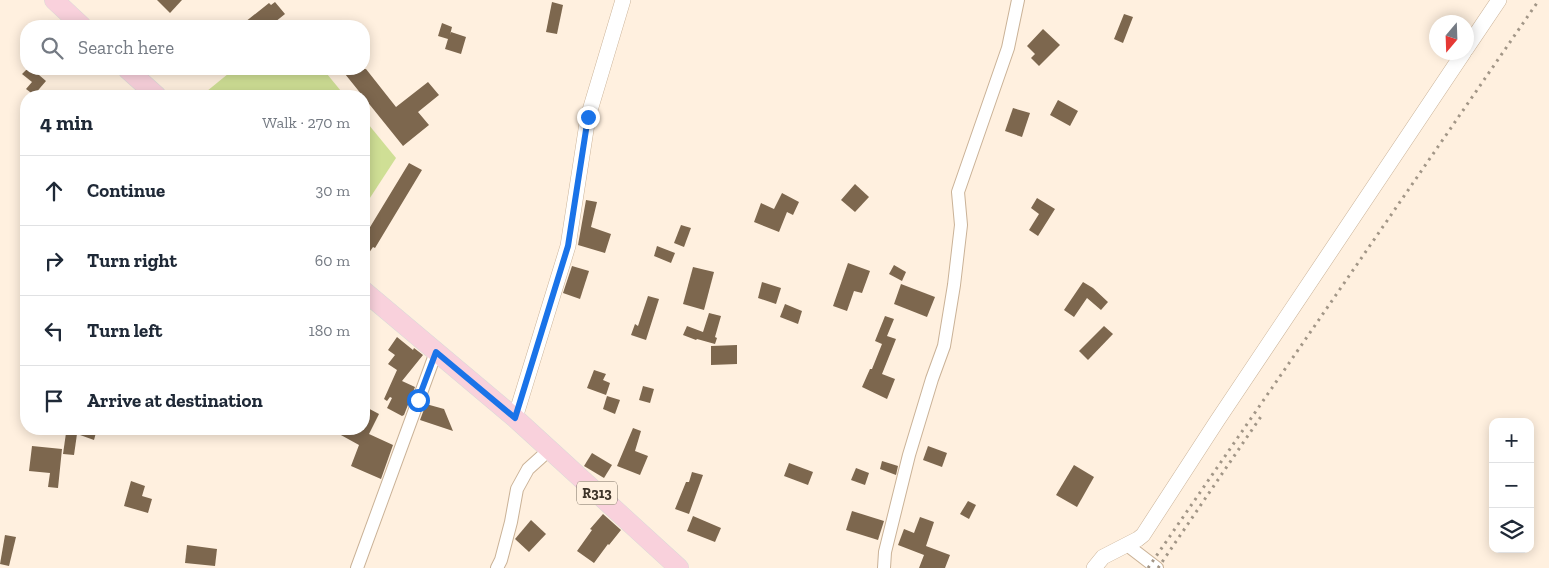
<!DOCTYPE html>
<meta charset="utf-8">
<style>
:root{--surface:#fff;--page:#f2f2f3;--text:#1f2937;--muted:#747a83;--line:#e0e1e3}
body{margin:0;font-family:"Zilla Slab",serif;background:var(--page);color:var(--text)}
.controls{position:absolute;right:15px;bottom:15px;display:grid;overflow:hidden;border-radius:10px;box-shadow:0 2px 12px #0003}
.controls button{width:45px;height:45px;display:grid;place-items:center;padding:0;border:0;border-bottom:1px solid var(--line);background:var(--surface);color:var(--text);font:25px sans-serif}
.compass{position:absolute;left:1429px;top:15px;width:45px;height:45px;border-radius:50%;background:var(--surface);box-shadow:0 2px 12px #0003;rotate:199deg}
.stop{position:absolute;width:15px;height:15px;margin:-11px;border:4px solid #1a73e8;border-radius:50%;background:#fff}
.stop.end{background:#1a73e8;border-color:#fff;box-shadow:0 1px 5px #0008}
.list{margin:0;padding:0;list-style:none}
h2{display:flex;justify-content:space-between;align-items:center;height:65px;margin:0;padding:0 20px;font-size:21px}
h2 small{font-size:16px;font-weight:400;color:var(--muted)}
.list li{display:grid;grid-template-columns:32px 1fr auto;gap:15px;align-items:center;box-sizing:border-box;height:70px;padding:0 20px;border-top:1px solid var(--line)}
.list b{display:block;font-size:19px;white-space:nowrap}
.list em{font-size:16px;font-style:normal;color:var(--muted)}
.icon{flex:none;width:28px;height:28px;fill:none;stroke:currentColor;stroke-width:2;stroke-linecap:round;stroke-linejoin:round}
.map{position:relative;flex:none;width:1549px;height:568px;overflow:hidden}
.search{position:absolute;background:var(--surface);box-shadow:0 2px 12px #0003;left:20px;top:20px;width:350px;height:55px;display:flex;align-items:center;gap:12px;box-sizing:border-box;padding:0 18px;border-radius:20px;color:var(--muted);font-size:19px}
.panel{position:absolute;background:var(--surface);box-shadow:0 2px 12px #0003;left:20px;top:90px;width:350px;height:345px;border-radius:20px}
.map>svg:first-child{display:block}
.green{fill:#cfdf95}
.building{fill:#7d674e}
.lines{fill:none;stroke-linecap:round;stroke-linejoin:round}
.minor-casing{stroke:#cab297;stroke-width:14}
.tertiary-casing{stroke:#cab297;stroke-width:16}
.primary-casing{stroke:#dcdad8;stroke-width:20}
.minor{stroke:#fff;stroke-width:12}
.tertiary{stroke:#fff;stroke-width:15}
.primary{stroke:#f9d1dc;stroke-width:19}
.rail{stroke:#a29687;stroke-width:3;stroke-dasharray:2.5 5;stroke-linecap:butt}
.route{stroke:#1a73e8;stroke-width:6}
.labels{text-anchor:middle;stroke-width:5;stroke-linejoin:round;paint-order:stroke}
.shield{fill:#fff0df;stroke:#776c5f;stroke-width:1}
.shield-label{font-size:14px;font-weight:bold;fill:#3d3328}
</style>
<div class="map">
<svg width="1549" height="568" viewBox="0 0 1549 568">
<rect width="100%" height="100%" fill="#fff0df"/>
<g class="green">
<path d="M234 69H323L345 96H201Z"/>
<path d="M364 119 396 158 364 207Z"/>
</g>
<g class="building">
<path d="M157 0H182L170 13Z"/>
<path d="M275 2 285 14 270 26H240L269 3 271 5Z"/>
<path d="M552 2 563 5 557 34 546 32Z"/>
<path d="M1124 14 1133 17 1123 43 1114 39Z"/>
<path d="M442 23 452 27 450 35 451 32 466 37 461 54 445 49 448 39 438 36Z"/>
<path d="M1043 29 1060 45 1039 66 1031 58 1035 54 1027 46Z"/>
<path d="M27 69H32L46 81 34 95 26 89 32 82 22 74Z"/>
<path d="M341 69H366L396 107 428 82 439 95 418 112 429 125 403 146Z"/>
<path d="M1058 100 1078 111 1070 126 1050 115Z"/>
<path d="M1013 108 1030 113 1022 137 1005 131Z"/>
<path d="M409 163 422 170 375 248 373 247 364 260V237Z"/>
<path d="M855 184 869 197 855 212 841 200Z"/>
<path d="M782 193 799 202 793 215 787 212 779 232 754 222 761 203 774 209Z"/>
<path d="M1037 198 1055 209 1038 236 1029 230 1039 214 1031 208Z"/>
<path d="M586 200 597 202 591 227 611 234 605 253 578 245Z"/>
<path d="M681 225 691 228 684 247 674 243Z"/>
<path d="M657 246 675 253 671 263 654 256Z"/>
<path d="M848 263 870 271 862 293 854 291 847 311 833 306Z"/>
<path d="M894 265 906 272 902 281 889 274Z"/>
<path d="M572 266 589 271 580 299 563 293Z"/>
<path d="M693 267 714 272 704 310 683 304Z"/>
<path d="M762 282 781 288 776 304 758 298Z"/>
<path d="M1083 282 1093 288 1108 302 1101 310 1087 298 1074 317 1064 310Z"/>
<path d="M901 284 935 297 927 317 894 304Z"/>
<path d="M648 296 659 299 646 340 631 335 635 324 638 326Z"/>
<path d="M785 304 802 311 798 324 780 317Z"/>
<path d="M709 313 721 316 715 337 717 338 715 344 697 339 696 340 683 335 687 326 703 332Z"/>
<path d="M885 316 894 319 887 336 896 339 882 374 895 379 887 399 862 387 870 369H872L882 344 875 341Z"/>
<path d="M1104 326 1113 334 1088 360 1079 351Z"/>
<path d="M397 337 413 350 414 348 423 355 402 381 415 387 404 415 402 416 387 408 392 398 390 397 387 401 384 399 397 370 388 364 395 355 388 350Z"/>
<path d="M737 345V364L711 365V346Z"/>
<path d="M594 370 606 374 603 380 610 383 606 395 587 388Z"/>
<path d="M643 386 654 389 650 403 639 400Z"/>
<path d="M607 396 620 400 615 414 603 409Z"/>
<path d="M426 404 444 409 453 431 420 420Z"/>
<path d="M364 406 379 414 369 434 393 445 381 479 351 466 359 445 330 429H364Z"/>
<path d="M633 428 641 431 635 451 648 456 640 475 617 466Z"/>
<path d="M67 429H97L94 440 66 430Z"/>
<path d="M66 433 77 434 74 455 63 454Z"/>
<path d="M32 446 62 449 58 488 48 487 50 473 29 471Z"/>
<path d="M928 446 947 453 942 467 923 460Z"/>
<path d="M592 453 612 465 604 478 584 466Z"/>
<path d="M882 461 898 466 896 475 880 469Z"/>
<path d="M789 463 813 472 808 485 784 476Z"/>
<path d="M1074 465 1094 477 1077 507 1056 495Z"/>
<path d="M856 468 869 473 865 485 851 480Z"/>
<path d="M692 472 703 475 689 514 675 509 686 482H689Z"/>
<path d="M131 481 145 486 142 496 152 499 148 513 124 506Z"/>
<path d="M968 501 976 505 969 519 960 514Z"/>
<path d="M852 511 884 521 878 540 846 530Z"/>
<path d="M603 514 621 530 609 545 608 544 594 563 577 551 592 530 590 529Z"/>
<path d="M693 516 721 528 715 542 687 531Z"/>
<path d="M920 517 934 522 926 546 950 555 945 568H919L924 555 898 545 904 529 914 533Z"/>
<path d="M531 520 546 534 529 552 515 539Z"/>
<path d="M5 535 16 537 9 566 0 564Z"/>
<path d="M187 545 217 549 215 566 185 563Z"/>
</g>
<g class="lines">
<defs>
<g id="minor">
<path d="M1127 545 1157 568"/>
<path d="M357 568 436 352"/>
<path d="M497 568 501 560 511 522 517 489 528 469 549 450"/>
<path d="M884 568 885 552 909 455 932 379 944 346 954 285 961 225 958 192 1008 48 1018 0"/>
</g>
<g id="tertiary">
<path d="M1466 49 1499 0"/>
<path d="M515 418 568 246 588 117 623 0"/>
<path d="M1094 568 1103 557 1138 539 1143 535 1217 421 1464 52"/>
</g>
<g id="primary">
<path d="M54 0 82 26"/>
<path d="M127 69 157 96"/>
<path d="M364 291 515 418 679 568"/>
</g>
</defs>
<use href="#minor" class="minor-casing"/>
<use href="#tertiary" class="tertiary-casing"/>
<use href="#primary" class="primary-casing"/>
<use href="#minor" class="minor"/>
<use href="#tertiary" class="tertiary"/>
<use href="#primary" class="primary"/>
<g class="rail">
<path d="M1148 568 1539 0"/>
<path d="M1158 568 1262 415"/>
</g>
</g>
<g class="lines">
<path class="route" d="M418 400 436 352 515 418 568 246 588 117"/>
</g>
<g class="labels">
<rect class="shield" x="577" y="481.5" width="40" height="23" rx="4"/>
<g class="shield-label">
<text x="597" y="498">R313</text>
</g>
</g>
</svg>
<div class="controls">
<button>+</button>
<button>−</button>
<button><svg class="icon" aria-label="layers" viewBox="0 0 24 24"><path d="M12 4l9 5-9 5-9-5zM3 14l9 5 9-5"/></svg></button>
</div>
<svg class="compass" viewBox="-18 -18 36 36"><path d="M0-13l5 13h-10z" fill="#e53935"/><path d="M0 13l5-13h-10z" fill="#747a83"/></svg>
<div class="stop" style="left:418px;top:400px"></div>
<div class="stop end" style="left:588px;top:117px"></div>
<div class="search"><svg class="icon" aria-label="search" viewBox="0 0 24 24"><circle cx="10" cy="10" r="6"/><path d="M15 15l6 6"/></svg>Search here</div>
<section class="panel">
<h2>4 min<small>Walk · 270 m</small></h2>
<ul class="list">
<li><svg class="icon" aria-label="ahead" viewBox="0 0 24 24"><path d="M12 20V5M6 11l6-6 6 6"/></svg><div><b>Continue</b></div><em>30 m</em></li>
<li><svg class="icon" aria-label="right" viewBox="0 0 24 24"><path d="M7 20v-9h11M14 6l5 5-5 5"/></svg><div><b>Turn right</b></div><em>60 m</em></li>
<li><svg class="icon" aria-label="left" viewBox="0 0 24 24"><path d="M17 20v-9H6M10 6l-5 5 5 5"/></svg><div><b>Turn left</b></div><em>180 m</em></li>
<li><svg class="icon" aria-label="arrive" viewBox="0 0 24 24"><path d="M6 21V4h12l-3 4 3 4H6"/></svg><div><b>Arrive at destination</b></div></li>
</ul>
</section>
</div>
